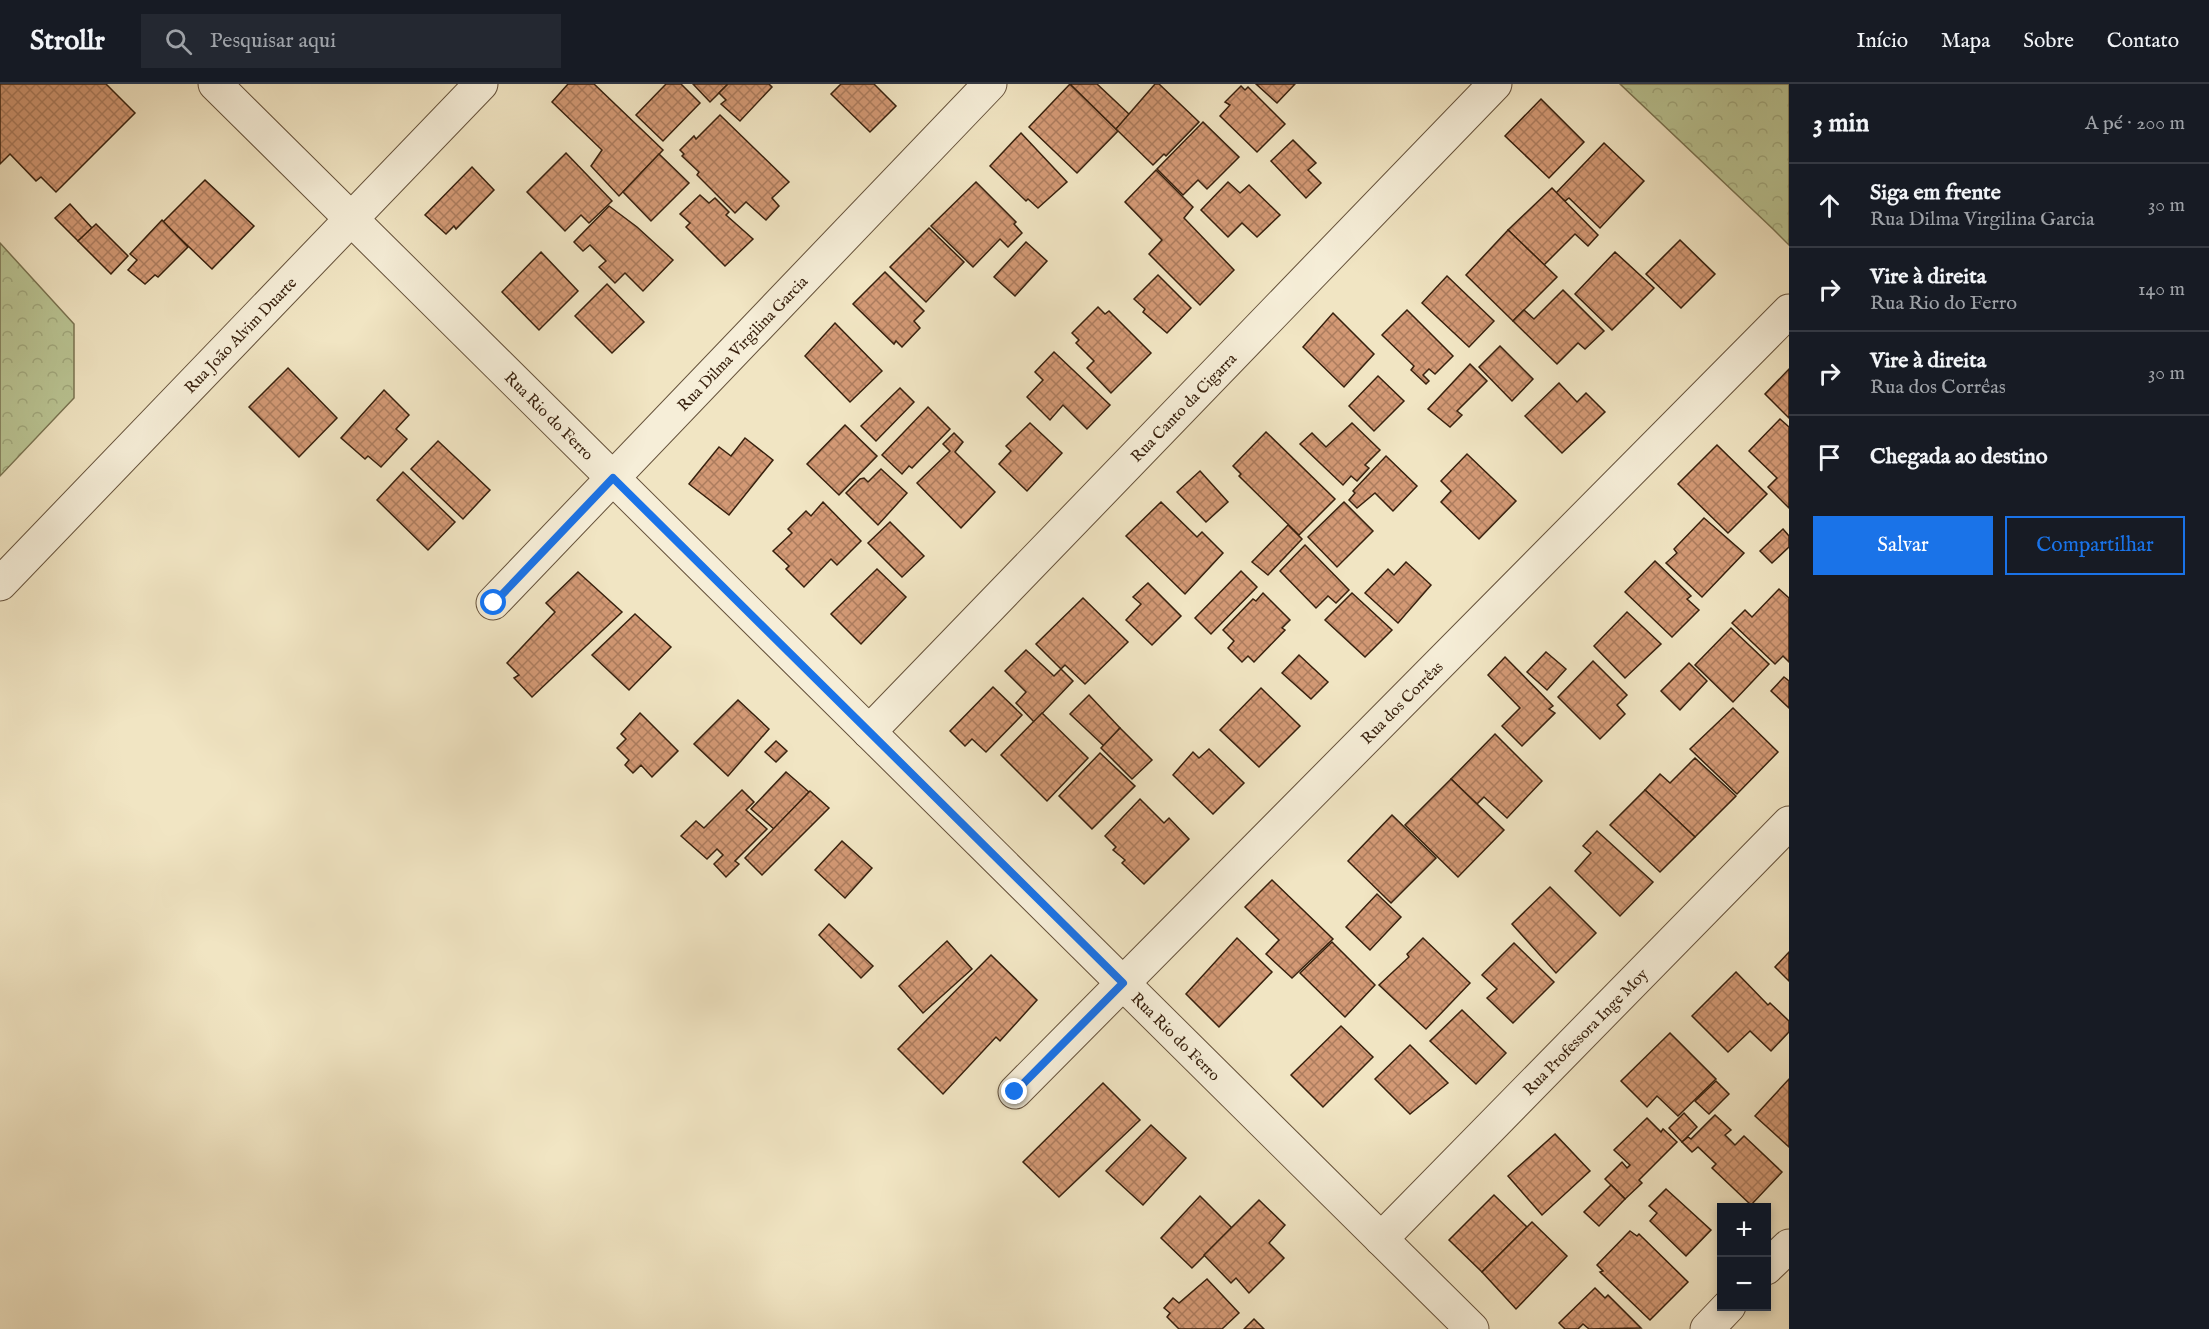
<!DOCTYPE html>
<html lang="pt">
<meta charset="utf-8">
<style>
:root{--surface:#171b24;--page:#242831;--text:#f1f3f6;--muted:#9ea1a6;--line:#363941;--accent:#1a73e8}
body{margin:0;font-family:"IM FELL English",serif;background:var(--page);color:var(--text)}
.controls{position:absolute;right:18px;bottom:18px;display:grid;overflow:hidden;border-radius:0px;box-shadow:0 3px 9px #0003}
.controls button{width:54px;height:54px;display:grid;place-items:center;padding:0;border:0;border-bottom:2px solid var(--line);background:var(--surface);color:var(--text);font:30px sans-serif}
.stop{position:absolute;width:18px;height:18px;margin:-14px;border:4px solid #1a73e8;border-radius:50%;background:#fff}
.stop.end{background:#1a73e8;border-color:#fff;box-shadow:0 2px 6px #0008}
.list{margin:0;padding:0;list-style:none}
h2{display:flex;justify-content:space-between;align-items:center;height:78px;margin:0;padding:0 24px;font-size:26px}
h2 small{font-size:20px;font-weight:400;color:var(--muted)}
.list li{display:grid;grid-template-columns:39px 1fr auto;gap:18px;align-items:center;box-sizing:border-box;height:84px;padding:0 24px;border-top:2px solid var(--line)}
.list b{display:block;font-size:22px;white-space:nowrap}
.list p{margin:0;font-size:20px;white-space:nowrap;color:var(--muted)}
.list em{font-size:20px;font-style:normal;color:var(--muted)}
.actions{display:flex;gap:12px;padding:18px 24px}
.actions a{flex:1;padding:14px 0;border:2px solid var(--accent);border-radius:0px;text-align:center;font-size:21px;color:var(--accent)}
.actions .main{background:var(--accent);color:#fff}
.icon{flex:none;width:33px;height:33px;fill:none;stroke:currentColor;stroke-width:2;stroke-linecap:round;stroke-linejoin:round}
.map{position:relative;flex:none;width:1789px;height:1245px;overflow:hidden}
header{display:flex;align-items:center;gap:36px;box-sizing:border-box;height:84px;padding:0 30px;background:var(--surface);border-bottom:2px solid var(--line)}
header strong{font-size:28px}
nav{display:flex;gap:33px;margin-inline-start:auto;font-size:21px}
.search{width:420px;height:54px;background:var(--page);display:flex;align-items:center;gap:15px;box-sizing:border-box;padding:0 21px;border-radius:0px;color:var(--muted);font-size:22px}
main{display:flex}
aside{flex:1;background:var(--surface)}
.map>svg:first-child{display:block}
.forest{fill:url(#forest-crowns);stroke:#797351;stroke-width:1.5}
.building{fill:url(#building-cross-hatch);stroke:#38210e;stroke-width:1.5}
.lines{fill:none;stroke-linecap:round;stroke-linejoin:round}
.street-casing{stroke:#66523b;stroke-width:35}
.street{stroke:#f6eed8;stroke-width:33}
.route{stroke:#1a73e8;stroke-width:8}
.labels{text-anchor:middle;stroke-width:5;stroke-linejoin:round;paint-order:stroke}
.street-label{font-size:16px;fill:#38210e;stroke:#f6eed8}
</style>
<header>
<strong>Strollr</strong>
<div class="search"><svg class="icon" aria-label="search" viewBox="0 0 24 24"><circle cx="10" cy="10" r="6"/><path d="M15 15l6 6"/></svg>Pesquisar aqui</div>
<nav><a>Início</a><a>Mapa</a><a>Sobre</a><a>Contato</a></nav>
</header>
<main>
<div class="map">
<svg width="1789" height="1245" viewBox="0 0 1789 1245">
<defs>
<pattern id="forest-crowns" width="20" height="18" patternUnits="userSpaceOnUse" patternTransform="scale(1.5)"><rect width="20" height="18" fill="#bac594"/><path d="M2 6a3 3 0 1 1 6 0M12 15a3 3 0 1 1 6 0" fill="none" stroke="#a1a97e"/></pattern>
<pattern id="building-cross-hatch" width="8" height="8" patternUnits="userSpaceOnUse" patternTransform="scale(1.5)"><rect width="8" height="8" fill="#d39975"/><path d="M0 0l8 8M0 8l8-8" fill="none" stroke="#ac7c5e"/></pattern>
</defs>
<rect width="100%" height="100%" fill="#f1e5c3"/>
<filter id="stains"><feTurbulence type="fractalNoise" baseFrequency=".00333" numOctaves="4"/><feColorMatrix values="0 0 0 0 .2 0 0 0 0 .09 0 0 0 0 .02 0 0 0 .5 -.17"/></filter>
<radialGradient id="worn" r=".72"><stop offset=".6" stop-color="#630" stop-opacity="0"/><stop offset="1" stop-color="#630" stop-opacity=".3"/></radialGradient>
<g class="forest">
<path d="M1620 0H1789V161L1773 145Z"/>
<path d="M0 159 74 240V314L0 392Z"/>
</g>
<g class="building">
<path d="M0 0H106L135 29 56 108 41 93 36 97 10 70 0 80Z"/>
<path d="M568 0H594L663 66 619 112 591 82 602 66 552 18Z"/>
<path d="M666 0H681L700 19 663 57 636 31Z"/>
<path d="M693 0H728L710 18Z"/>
<path d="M728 0H769L772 3 740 37 721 20 726 16 719 9Z"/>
<path d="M841 0H874L896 22 870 48 831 10Z"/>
<path d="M1070 0 1118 47 1077 89 1029 43Z"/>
<path d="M1070 0H1097L1130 31 1116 45Z"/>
<path d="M1155 0H1159L1199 38 1166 72 1164 70 1153 81 1116 45Z"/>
<path d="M1256 0H1295L1277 19Z"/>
<path d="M1241 2 1245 6 1248 3 1285 40 1257 68 1220 32 1230 21 1225 18Z"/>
<path d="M1541 15 1584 58 1549 94 1505 52Z"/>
<path d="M720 31 789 98 772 114 779 122 766 136 746 118 735 129 697 91 699 88 682 72 684 70 680 66 694 52 696 55Z"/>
<path d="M1203 38 1239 73 1207 105 1198 96 1183 111 1157 85Z"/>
<path d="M1021 49 1067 98 1038 124 1028 115 1026 117 990 82Z"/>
<path d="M1293 56 1316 79 1308 86 1321 99 1306 114 1271 77Z"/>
<path d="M1604 59 1644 97 1600 144 1569 114 1565 117 1556 109Z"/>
<path d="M566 69 612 117 589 139 581 131 565 147 527 108Z"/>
<path d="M659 70 689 99 651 137 623 108Z"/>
<path d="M472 83 494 106 456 145 454 142 446 150 425 131Z"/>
<path d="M1156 86 1193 123 1184 134 1234 186 1200 221 1149 170 1162 156 1125 118Z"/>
<path d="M205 96 254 142 212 185 163 138Z"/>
<path d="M976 98 1016 138 1014 140 1022 149 1008 163 1000 155 973 183 931 142Z"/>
<path d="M1228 98 1240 109 1249 101 1280 131 1257 153 1242 139 1228 153 1201 126Z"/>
<path d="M1552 104 1598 151 1588 162 1575 150 1544 181 1508 146Z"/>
<path d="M700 111 709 119 715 114 729 128 726 131 753 155 725 182 686 143 690 139 680 130Z"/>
<path d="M70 120 92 144 78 157 55 134Z"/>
<path d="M609 122 637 143 673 176 643 207 625 189 615 199 599 183 606 177 590 161 583 167 574 158Z"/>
<path d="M162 136 188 163 158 193 155 191 145 200 128 186 137 176 130 170Z"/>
<path d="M96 140 128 172 111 190 78 157Z"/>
<path d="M929 144 964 178 926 218 890 183Z"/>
<path d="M1508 146 1557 193 1513 237 1466 191Z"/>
<path d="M1680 156 1715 190 1681 224 1646 190Z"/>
<path d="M1026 158 1047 177 1015 212 994 193Z"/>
<path d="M541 168 578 207 539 246 502 208Z"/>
<path d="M1615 168 1654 204 1612 246 1575 210Z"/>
<path d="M885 188 924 227 914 237 920 244 902 263 896 257 894 260 853 220Z"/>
<path d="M1158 191 1191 224 1167 249 1143 228 1145 225 1134 215Z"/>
<path d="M1447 192 1494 237 1469 263 1422 219Z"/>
<path d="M607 200 644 238 612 269 575 232Z"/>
<path d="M1563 206 1604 247 1585 265 1578 259 1557 280 1513 237 1524 226 1534 235Z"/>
<path d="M1098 223 1105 230 1109 227 1151 269 1111 309 1087 284 1094 277 1076 259 1079 256 1072 249Z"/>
<path d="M1407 226 1453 272 1435 290 1429 285 1423 291 1429 297 1426 300 1411 286 1414 282 1382 251Z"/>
<path d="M1333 229 1374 270 1344 303 1303 263Z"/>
<path d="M835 239 882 287 850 318 805 272Z"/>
<path d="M1500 262 1533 295 1512 317 1479 283Z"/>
<path d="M1054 268 1110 321 1087 345 1063 321 1050 336 1027 313 1043 296 1035 288Z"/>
<path d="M1470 280 1487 297 1457 327 1462 331 1450 343 1428 325Z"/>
<path d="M288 284 337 334 299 373 249 323Z"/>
<path d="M1789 285V334L1765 310Z"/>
<path d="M1378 292 1404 317 1374 347 1349 322Z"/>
<path d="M1559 299 1577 318 1586 309 1605 328 1562 369 1525 332Z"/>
<path d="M900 304 914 318 876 357 861 342Z"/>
<path d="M384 306 409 331 396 345 407 355 381 383 368 372 365 375 341 354Z"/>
<path d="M928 323 950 345 912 384 909 382 902 390 882 371Z"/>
<path d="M1780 335 1789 343V424L1768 403 1777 394 1749 367Z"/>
<path d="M1030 339 1062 369 1027 407 999 380 1011 367 1006 362Z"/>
<path d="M1352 339 1380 366 1365 381 1369 384 1357 397 1351 392 1343 401 1300 360 1312 349 1326 363Z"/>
<path d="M845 341 877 372 839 411 807 380Z"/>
<path d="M1266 348 1335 415 1299 451 1239 392 1241 390 1233 382Z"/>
<path d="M954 349 963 358 955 368 995 408 961 444 917 399 950 367 943 360Z"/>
<path d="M745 354 773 376 729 431 689 400 719 363 731 372Z"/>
<path d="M438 357 490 406 463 435 411 385Z"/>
<path d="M1717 361 1767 410 1728 449 1678 400Z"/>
<path d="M1467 370 1516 417 1479 455 1441 418 1451 407 1441 397Z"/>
<path d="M1386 372 1417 402 1393 427 1375 409 1357 424 1349 416 1355 409 1353 407Z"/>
<path d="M881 385 907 409 878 441 846 409 860 395 864 394 868 398Z"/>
<path d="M1200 387 1228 418 1206 438 1177 408Z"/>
<path d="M403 388 455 438 428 466 377 416Z"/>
<path d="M823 418 861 457 837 481 831 475 804 503 786 485 789 482 773 467 792 449 788 445 806 427 811 432Z"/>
<path d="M1161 418 1197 453 1202 448 1223 469 1185 510 1126 452Z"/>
<path d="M1344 418 1373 447 1337 483 1308 453Z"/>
<path d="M1704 434 1744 469 1702 513 1666 479 1677 469 1674 465Z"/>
<path d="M890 438 924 472 902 493 868 459Z"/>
<path d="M1288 441 1302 455 1268 491 1252 478Z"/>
<path d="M1783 445 1789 452V463L1772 479 1760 467Z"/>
<path d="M1305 461 1349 506 1336 519 1328 512 1316 524 1280 487Z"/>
<path d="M1655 477 1691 512 1687 515 1699 526 1672 553 1625 508Z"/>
<path d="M1406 478 1431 501 1398 539 1365 509 1388 485 1394 491Z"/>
<path d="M877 485 906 513 861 560 831 530Z"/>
<path d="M1241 487 1257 503 1211 550 1195 534Z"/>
<path d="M578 488 622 528 532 613 514 594 519 591 507 579 555 528 546 519Z"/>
<path d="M1148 499 1181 532 1152 561 1126 536 1141 520 1133 513Z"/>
<path d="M1779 505 1789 514V578L1783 572 1775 580 1732 539 1745 526 1752 533Z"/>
<path d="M1263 509 1290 536 1282 544 1285 546 1254 578 1248 572 1242 578 1228 564 1234 557 1223 546 1253 515 1256 517Z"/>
<path d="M1352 509 1392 546 1365 573 1325 536Z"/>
<path d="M1083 514 1128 558 1085 600 1065 581 1061 585 1036 560Z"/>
<path d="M1627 528 1661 560 1625 594 1594 562Z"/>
<path d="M635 530 671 563 629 606 592 571Z"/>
<path d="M1731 544 1769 580 1733 618 1695 581Z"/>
<path d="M1026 566 1054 592 1061 585 1073 597 1034 638 1016 619 1026 608 1005 587Z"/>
<path d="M1546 568 1566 585 1547 606 1527 588Z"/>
<path d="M1299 571 1328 598 1311 615 1282 589Z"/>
<path d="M1505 573 1553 622 1549 625 1555 629 1522 662 1502 642 1520 624 1488 591Z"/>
<path d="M1593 577 1627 611 1617 621 1625 630 1600 655 1558 613Z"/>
<path d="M1689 579 1707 597 1680 626 1661 607Z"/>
<path d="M1784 593 1789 597V624L1771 607Z"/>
<path d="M993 603 1022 631 986 668 972 655 965 662 950 647Z"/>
<path d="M1261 604 1300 642 1259 683 1220 646Z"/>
<path d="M1089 611 1120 644 1104 662 1070 630Z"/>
<path d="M738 616 769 645 728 692 694 660Z"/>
<path d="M1733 624 1778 668 1737 710 1690 665Z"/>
<path d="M640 629 678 667 652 693 641 681 633 689 625 681 629 676 617 664 626 655 621 650Z"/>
<path d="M1042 629 1088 674 1047 717 1001 671Z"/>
<path d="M1120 644 1152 676 1132 695 1101 664Z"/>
<path d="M1495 650 1542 697 1507 734 1484 713 1477 720 1451 695Z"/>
<path d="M776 657 787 667 776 678 765 668Z"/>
<path d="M1209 665 1244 699 1213 730 1173 691 1193 668 1199 674Z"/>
<path d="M1100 669 1135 702 1092 745 1059 712Z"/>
<path d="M1695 674 1736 712 1695 753 1645 706 1660 690 1670 699Z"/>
<path d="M786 688 809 708 774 745 751 725Z"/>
<path d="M1451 695 1504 746 1458 793 1405 741Z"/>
<path d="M742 706 754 718 746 726 767 745 735 777 739 780 726 793 714 780 723 771 717 765 707 775 681 752 696 737 704 744Z"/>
<path d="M1645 706 1695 753 1660 788 1610 741Z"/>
<path d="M810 707 829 724 762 791 745 774Z"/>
<path d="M1140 715 1164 739 1169 734 1189 755 1144 800 1122 779 1125 776 1113 766 1116 763 1105 752Z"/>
<path d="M1392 731 1436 774 1391 819 1348 777Z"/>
<path d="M1597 747 1653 798 1620 832 1575 787 1591 769 1583 762Z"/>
<path d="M842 757 872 784 845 814 815 786Z"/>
<path d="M1272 796 1333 855 1292 894 1266 870 1279 856 1245 823Z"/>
<path d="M1550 803 1596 849 1556 889 1512 840Z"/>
<path d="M1377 810 1401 833 1370 866 1346 843Z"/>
<path d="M829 840 873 882 861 894 819 851Z"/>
<path d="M1237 854 1272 888 1219 943 1186 910Z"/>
<path d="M1423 854 1470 899 1426 945 1379 901 1409 873 1407 870Z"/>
<path d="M947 857 972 885 923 929 899 902Z"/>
<path d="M1332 858 1375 901 1345 933 1300 889Z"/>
<path d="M1514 859 1554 898 1513 939 1487 914 1497 905 1482 891Z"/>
<path d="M1789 868V897L1775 883Z"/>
<path d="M991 871 1037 916 1000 957 996 953 943 1010 898 965Z"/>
<path d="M1736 888 1768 921 1770 919 1789 937V948L1771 967 1750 947 1728 968 1692 932Z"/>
<path d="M1462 926 1506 969 1476 1000 1430 957Z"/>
<path d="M1341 942 1373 973 1323 1023 1291 991Z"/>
<path d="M1670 949 1716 995 1678 1032 1657 1012 1647 1023 1621 997Z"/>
<path d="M1410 961 1448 999 1410 1030 1375 995Z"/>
<path d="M1789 995V1063L1755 1032Z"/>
<path d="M1716 997 1729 1010 1709 1030 1695 1017Z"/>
<path d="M1103 999 1140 1036 1059 1113 1023 1078Z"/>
<path d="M1684 1029 1697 1043 1682 1058 1669 1044Z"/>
<path d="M1715 1031 1731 1046 1725 1051 1735 1061 1744 1052 1782 1088 1751 1121 1712 1084 1716 1080 1698 1063 1692 1068 1682 1058 1688 1053 1691 1055Z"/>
<path d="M1647 1034 1661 1048 1663 1045 1677 1058 1639 1096 1642 1099 1625 1115 1605 1095 1622 1078 1627 1084 1630 1081 1614 1066Z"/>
<path d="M1151 1041 1186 1074 1143 1121 1106 1087Z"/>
<path d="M1555 1050 1590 1087 1542 1131 1508 1092Z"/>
<path d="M1611 1101 1625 1115 1599 1142 1584 1128Z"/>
<path d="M1666 1105 1711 1146 1686 1172 1650 1137 1657 1129 1649 1122Z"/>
<path d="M1494 1111 1527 1143 1482 1188 1449 1156Z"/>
<path d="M1200 1112 1232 1144 1192 1184 1161 1154Z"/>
<path d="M1259 1116 1285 1141 1269 1159 1284 1174 1249 1209 1236 1194 1231 1199 1204 1171Z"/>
<path d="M1532 1138 1567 1172 1516 1225 1482 1188Z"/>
<path d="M1630 1147 1637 1152 1639 1150 1688 1198 1650 1236 1600 1188 1603 1187 1597 1181Z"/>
<path d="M1207 1195 1239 1229 1222 1245H1179L1167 1233 1170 1229 1164 1224 1173 1214 1179 1219Z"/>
<path d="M1595 1204 1605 1214 1608 1211 1641 1244 1589 1245 1583 1240 1578 1245H1565L1559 1239Z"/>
<path d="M1254 1235 1264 1245H1244Z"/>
</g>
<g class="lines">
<defs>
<g id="street">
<path id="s1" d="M215 0 1472 1245"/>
<path id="s2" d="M0 500 481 0"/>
<path id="s3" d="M493 519 990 0"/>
<path id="s4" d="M869 648 1495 0"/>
<path id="s5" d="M1015 1008 1789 227"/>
<path id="s6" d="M1381 1155 1789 739"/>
<path d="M1766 1184 1789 1162"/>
<path d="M1707 1245 1729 1222"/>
</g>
</defs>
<use href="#street" class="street-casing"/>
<use href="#street" class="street"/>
</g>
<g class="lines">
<path class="route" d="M494 519 613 394 1123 899 1015 1008"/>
</g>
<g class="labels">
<g class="street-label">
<text dy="6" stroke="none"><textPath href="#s2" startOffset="346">Rua João Alvim Duarte</textPath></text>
<text dy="6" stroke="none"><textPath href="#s3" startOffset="360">Rua Dilma Virgilina Garcia</textPath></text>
<text dy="6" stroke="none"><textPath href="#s4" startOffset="452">Rua Canto da Cigarra</textPath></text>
<text dy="6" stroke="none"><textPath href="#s1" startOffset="471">Rua Rio do Ferro</textPath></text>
<text dy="6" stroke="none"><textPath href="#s5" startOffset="549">Rua dos Corrêas</textPath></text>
<text dy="6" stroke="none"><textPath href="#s6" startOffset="291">Rua Professora Inge Moy</textPath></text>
<text dy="6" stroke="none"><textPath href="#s1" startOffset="1353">Rua Rio do Ferro</textPath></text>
</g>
</g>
<rect width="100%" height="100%" filter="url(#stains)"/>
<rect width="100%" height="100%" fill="url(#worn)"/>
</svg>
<div class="controls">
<button>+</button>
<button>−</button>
</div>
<div class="stop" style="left:494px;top:519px"></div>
<div class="stop end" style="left:1015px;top:1008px"></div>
</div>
<aside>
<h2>3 min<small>A pé · 200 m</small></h2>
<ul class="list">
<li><svg class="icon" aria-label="ahead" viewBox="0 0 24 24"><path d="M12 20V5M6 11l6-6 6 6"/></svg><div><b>Siga em frente</b><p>Rua Dilma Virgilina Garcia</p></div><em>30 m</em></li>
<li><svg class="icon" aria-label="right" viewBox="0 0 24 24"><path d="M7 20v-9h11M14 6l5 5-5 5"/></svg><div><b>Vire à direita</b><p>Rua Rio do Ferro</p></div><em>140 m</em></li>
<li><svg class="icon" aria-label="right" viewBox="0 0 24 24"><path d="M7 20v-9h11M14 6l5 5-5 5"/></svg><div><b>Vire à direita</b><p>Rua dos Corrêas</p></div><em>30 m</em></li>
<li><svg class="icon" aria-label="arrive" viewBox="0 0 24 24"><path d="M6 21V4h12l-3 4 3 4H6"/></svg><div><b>Chegada ao destino</b></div></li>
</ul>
<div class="actions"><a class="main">Salvar</a><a>Compartilhar</a></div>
</aside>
</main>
